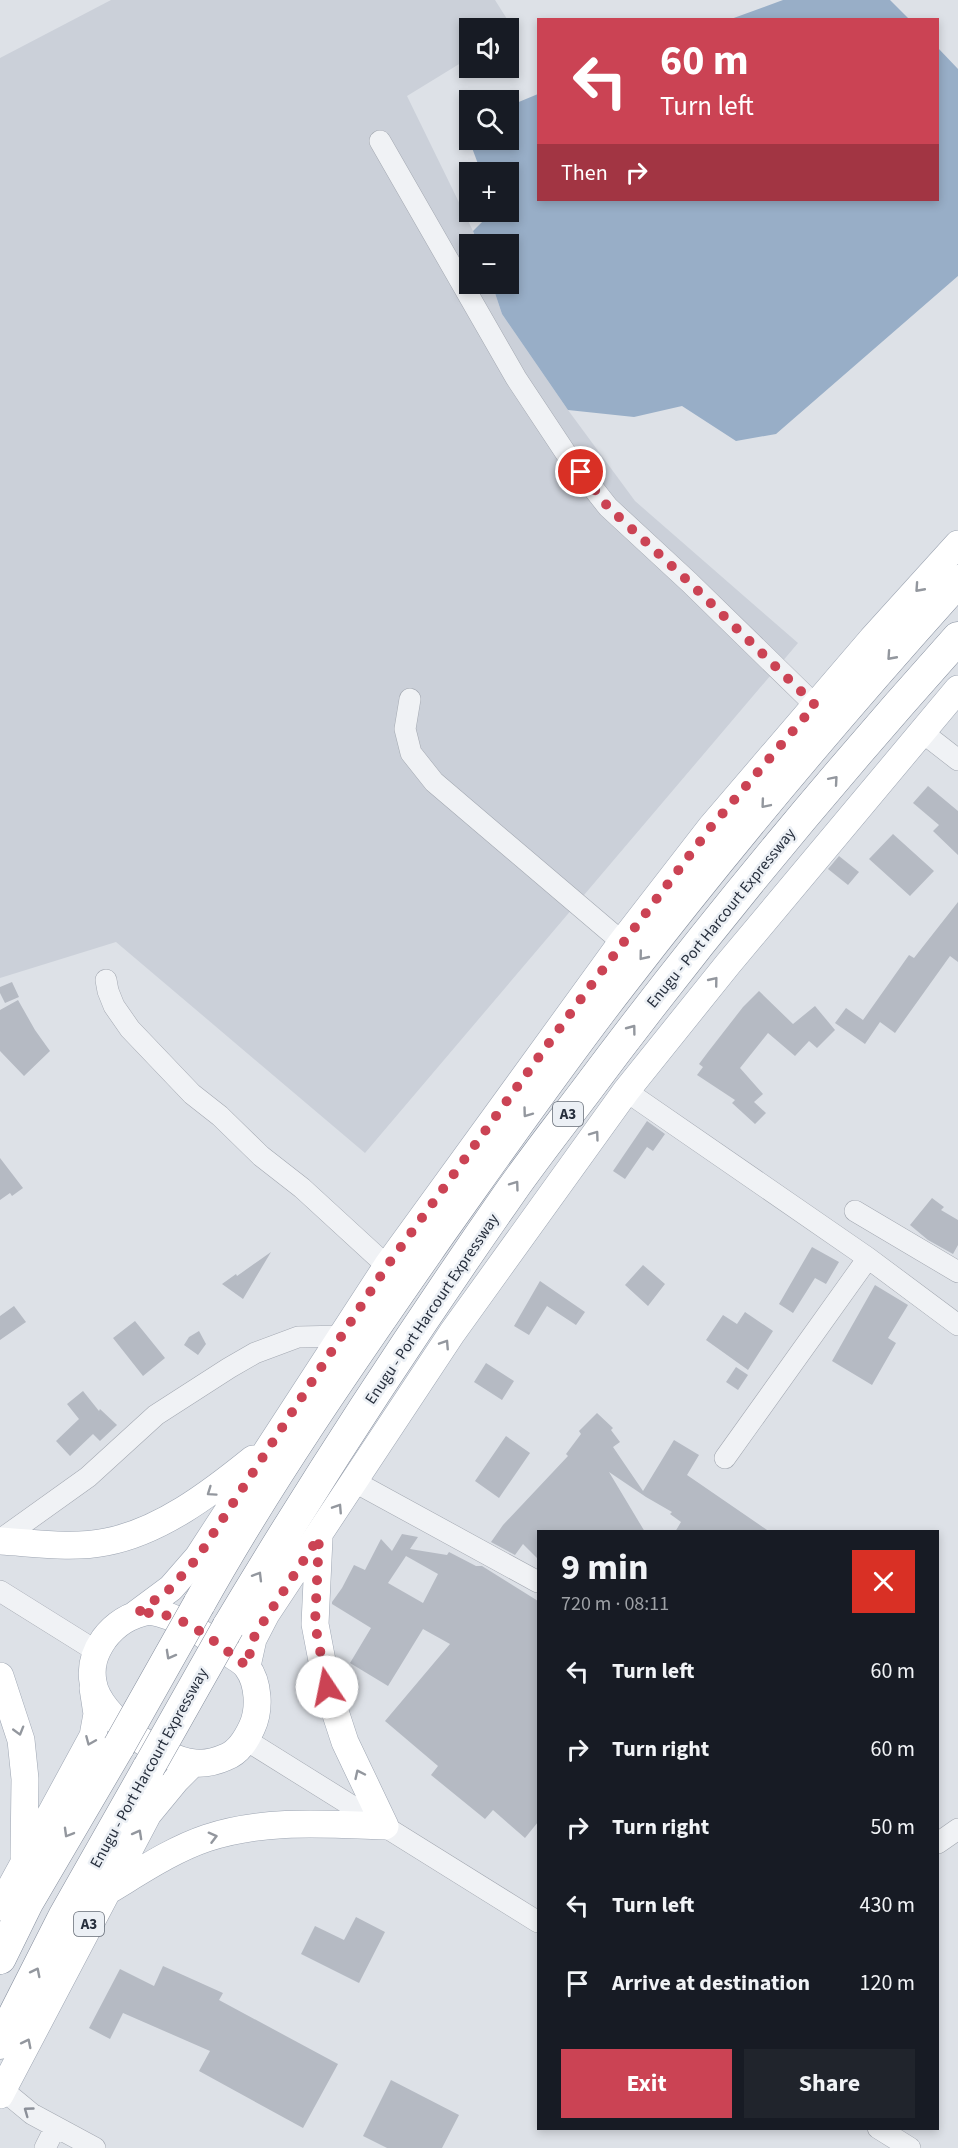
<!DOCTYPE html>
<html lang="en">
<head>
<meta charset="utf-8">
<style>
	body { margin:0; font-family:"Source Sans 3",sans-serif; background:#20242c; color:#f1f3f6; height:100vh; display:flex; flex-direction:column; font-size:22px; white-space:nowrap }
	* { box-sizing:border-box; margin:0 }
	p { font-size:20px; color:#9ea1a6 }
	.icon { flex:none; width:33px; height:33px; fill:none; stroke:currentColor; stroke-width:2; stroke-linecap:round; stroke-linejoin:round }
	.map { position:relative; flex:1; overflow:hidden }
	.drawer { position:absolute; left:537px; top:1530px; width:402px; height:600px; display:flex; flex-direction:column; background:#171b24; border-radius:0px; box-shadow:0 3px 9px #0003 }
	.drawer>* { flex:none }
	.hud { position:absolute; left:537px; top:18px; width:402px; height:183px; border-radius:0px; box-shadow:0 3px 9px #0003; background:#cb4354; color:#fff; overflow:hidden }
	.tools { position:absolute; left:459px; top:18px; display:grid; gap:12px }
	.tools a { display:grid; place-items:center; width:60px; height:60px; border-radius:0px; background:#171b24; box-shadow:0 3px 9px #0003; font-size:30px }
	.pin { position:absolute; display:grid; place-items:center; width:51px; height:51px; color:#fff; margin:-26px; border:3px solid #fff; border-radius:50%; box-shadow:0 2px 6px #0007 }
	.me { position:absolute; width:66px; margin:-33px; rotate:349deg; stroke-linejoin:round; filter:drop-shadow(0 0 4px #0008) }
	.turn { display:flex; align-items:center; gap:21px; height:126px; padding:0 24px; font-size:27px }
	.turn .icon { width:78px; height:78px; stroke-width:2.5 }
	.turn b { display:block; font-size:42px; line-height:51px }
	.then { display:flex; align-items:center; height:57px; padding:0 24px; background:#0003; gap:12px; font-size:22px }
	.round { display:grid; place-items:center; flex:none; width:63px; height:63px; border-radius:0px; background:#20242c }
	.headline { display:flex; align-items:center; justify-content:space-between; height:102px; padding:0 24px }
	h1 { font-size:36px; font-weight:700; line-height:45px }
	.cta { display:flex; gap:12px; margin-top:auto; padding:12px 24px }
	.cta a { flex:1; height:69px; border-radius:0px; background:#cb4354; color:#fff; font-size:24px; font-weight:700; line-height:69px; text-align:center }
	.cta a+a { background:#20242c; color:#f1f3f6 }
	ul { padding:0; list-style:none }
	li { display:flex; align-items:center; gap:18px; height:78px; padding:0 24px }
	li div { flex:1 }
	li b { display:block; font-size:22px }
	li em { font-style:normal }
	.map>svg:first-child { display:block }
	.built { fill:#cbd0d9 }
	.water { fill:#98aec7 }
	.building { fill:#b5bac3; fill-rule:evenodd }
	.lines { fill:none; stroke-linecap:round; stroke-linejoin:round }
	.minor-casing { stroke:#a3a8b1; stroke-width:22 }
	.major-casing { stroke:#9da5b2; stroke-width:28 }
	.highway-casing { stroke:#858e9d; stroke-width:33 }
	.minor { stroke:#f0f2f5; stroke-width:21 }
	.major { stroke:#fff; stroke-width:27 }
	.highway { stroke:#fff; stroke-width:32 }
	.highway-bridge-casing { stroke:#858e9d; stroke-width:33; stroke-linecap:butt }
	.highway-bridge { stroke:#fff; stroke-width:32 }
	.oneway { stroke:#93979e }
	.oneway2 { stroke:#8c9099 }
	.route { stroke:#cb4354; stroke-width:10; stroke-dasharray:0 18 }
	.labels { text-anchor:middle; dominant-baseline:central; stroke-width:5; stroke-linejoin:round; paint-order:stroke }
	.shield { fill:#ecf0f5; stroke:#626974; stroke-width:1.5 }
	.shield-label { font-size:15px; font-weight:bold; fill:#272f3d }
	.street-label { font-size:16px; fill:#272f3d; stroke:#ecf0f5 }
</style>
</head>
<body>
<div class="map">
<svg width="958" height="2148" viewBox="0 0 958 2148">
	<rect width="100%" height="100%" fill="#dde1e7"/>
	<path class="built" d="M 111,0 L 495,0 L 514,30 L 509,34 L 508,28 L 470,28 L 469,58 L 407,96 L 473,231 L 478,244 L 470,244 L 470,284 L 492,284 L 502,314 L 568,410 L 635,501 L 798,643 L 365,1153 L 116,942 L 0,978 L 0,58 Z"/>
	<path class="water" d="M 783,0 L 890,0 L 909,19 L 731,19 Z
		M 938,48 L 958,69 L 958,276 L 776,434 L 736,441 L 682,406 L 634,417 L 568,410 L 502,314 L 492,284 L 508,284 L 508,244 L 478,244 L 473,231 L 487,217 L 487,212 L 508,212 L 508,172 L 481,172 L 468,137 L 469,135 L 470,140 L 508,140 L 509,106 L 538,94 L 538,200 L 938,200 Z"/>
	<path class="building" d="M 928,786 L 958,811 L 958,855 L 933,831 L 939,825 L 913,803 Z
		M 893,834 L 934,871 L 910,896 L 869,859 Z
		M 839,856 L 859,872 L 848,885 L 828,869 Z
		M 958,902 L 958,962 L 950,956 L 895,1033 L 880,1022 L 865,1044 L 835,1023 L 846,1008 L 863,1020 L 909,955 L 914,958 Z
		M 12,982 L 19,997 L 5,1003 L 0,993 L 0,987 Z
		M 759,991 L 793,1024 L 815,1006 L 835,1030 L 817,1048 L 809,1041 L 795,1056 L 768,1033 L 740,1068 L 763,1094 L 754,1102 L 766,1113 L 755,1124 L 732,1103 L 735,1100 L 697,1075 L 703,1067 L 699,1064 L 708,1052 L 743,1007 Z
		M 18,1000 L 35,1030 L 50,1051 L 24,1076 L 0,1051 L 0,1010 Z
		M 647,1121 L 665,1134 L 653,1151 L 647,1147 L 625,1179 L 613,1171 Z
		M 0,1158 L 23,1188 L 12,1196 L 10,1193 L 0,1200 Z
		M 932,1198 L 944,1207 L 941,1210 L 958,1220 L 958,1245 L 953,1254 L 928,1240 L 910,1225 Z
		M 812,1247 L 839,1262 L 826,1284 L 815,1278 L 793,1313 L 779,1304 Z
		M 271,1252 L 243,1299 L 222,1284 L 236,1274 L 237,1276 Z
		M 643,1265 L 665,1284 L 648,1306 L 625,1285 Z
		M 540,1281 L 585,1312 L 576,1325 L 547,1306 L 529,1335 L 514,1326 Z
		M 875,1285 L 908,1305 L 888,1338 L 896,1343 L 872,1385 L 832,1361 Z
		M 14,1306 L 26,1322 L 0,1340 L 0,1316 Z
		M 745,1312 L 773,1331 L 748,1370 L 706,1340 L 723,1315 L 737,1324 Z
		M 135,1321 L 165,1358 L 143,1376 L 113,1338 Z
		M 199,1331 L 206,1344 L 198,1355 L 184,1345 L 189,1337 Z
		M 486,1363 L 514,1381 L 502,1400 L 474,1382 Z
		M 736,1367 L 748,1375 L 738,1390 L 726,1382 Z
		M 83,1391 L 99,1411 L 100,1409 L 117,1425 L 100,1441 L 93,1434 L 70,1456 L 56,1441 L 79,1419 L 67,1404 Z
		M 597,1413 L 613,1428 L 611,1430 L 620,1442 L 613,1447 L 643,1491 L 674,1440 L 699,1455 L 687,1475 L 770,1532 L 675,1532 L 681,1522 L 670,1514 L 672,1512 L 646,1497 L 609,1472 L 645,1532 L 538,1532 L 538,1559 L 523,1544 L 515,1555 L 491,1542 L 503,1525 L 568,1456 L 566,1454 L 581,1434 L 579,1431 Z
		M 506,1436 L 530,1453 L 499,1498 L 475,1481 Z
		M 402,1534 L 418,1537 L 410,1549 L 447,1555 L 449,1552 L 476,1566 L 482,1566 L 538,1601 L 538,1822 L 525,1838 L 493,1810 L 485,1819 L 431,1775 L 438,1766 L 385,1721 L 450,1644 L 423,1629 L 388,1686 L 350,1663 L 371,1628 L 332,1604 L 332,1602 L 342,1588 L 354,1565 L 365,1570 L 381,1539 L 392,1551 ZM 406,1556 L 438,1574 L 423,1603 L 388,1583 Z
		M 356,1917 L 385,1932 L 359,1983 L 301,1954 L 315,1926 L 344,1940 Z
		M 163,1966 L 223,1993 L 219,2000 L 338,2064 L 303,2128 L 199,2071 L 210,2051 L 123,2013 L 110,2039 L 89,2028 L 120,1969 L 154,1986 Z
		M 391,2080 L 459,2115 L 442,2148 L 387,2148 L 363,2136 Z"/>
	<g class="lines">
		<g class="minor-casing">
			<path id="minor" d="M 380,141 L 516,378 L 567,455 L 608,507 L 689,582 L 815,705
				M 410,699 L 405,729 L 411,753 L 434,782 L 622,942
				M 922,732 L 958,760
				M 106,980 L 108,991 L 114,1006 L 130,1029 L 192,1094 L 220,1116 L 261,1156 L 302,1188 L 387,1266
				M 626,1091 L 868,1258 L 958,1325
				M 855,1211 L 958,1272
				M 725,1458 L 868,1258
				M 355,1482 L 538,1582
				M 0,1540 L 88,1477 L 156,1415 L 229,1368 L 255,1353 L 298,1337 L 344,1336
				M 0,1591 L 96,1651
				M 246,1740 L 538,1922
				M 938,1843 L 958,1829
				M 3,2090 L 32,2114 L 95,2148
				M 878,2128 L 910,2148
				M 45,2148 L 55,2128"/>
		</g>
		<g class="major-casing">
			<path id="major" d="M 0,1541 C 34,1543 72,1549 106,1542 C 160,1532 211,1493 253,1459
				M 149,1611 C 180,1616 205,1635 229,1653 C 234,1657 243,1661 247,1667 C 259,1683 260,1710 252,1727 C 246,1740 239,1752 226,1757 C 215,1762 207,1764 195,1763 C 161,1760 98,1717 93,1682 C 90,1665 95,1652 104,1639 C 116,1623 130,1615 149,1611 Z
				M 136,1614 L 171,1588 L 198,1557 L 387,1266 L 622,942 L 711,827 L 872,639 L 958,544
				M 247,1666 L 253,1639 L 266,1614 L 452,1333 L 626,1091 L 728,964 L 958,689
				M 0,1676 L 21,1740 L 25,1779 L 24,1857
				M 106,1892 C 138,1873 171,1850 207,1838 C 264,1819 326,1824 385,1826 L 345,1742 L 327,1687 L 315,1624 L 319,1538
				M 0,1907 L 93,1736 L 97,1714 L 93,1688
				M 0,2095 L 148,1814 L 176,1780 L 193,1763"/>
		</g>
		<g class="highway-casing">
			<path id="highway" d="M 199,1604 C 271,1475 356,1354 440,1233 C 499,1150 558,1065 621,984 C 728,845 841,711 958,581
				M 228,1627 C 317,1478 412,1333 511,1191 C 535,1157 560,1125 585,1092 C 702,935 827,784 958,638
				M 0,1958 L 27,1903 L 119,1746
				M 0,2043 L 64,1917 L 149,1767"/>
		</g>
		<use href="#minor" class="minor"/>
		<use href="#major" class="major"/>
		<use href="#highway" class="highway"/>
		<g class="highway-bridge-casing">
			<path id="highway-bridge" d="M 119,1746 L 199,1604
				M 149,1767 L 228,1627"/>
		</g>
		<use href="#highway-bridge" class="highway-bridge"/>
	</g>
	<defs><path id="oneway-chevron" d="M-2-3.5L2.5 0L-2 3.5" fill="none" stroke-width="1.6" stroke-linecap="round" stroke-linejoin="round" transform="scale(1.5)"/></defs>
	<g class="oneway">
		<use href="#oneway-chevron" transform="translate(919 588) rotate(132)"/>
		<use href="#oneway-chevron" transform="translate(891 656) rotate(132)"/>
		<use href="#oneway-chevron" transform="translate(834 780) rotate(-49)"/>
		<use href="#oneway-chevron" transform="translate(765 804) rotate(130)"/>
		<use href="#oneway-chevron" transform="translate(643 956) rotate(129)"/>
		<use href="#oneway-chevron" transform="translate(714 981) rotate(-51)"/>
		<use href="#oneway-chevron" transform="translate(632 1029) rotate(-53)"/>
		<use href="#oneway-chevron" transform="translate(527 1113) rotate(126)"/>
		<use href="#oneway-chevron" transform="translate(595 1135) rotate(-54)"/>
		<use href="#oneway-chevron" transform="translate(515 1185) rotate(-54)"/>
		<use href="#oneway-chevron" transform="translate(445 1344) rotate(-57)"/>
		<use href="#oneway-chevron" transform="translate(211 1492) rotate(145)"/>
		<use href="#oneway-chevron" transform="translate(338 1508) rotate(-57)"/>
		<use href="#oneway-chevron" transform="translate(258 1576) rotate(-59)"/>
		<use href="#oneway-chevron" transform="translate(170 1655) rotate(119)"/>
		<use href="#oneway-chevron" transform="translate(19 1731) rotate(74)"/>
		<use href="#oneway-chevron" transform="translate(90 1741) rotate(113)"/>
		<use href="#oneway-chevron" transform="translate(359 1774) rotate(-115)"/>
		<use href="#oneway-chevron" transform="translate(68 1833) rotate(120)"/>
		<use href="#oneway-chevron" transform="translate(138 1834) rotate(-61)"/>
		<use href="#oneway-chevron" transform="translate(213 1837) rotate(-15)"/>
		<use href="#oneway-chevron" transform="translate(36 1972) rotate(-63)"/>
		<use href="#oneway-chevron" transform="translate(27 2043) rotate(-63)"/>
	</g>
	<use class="oneway2" href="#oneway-chevron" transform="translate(28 2111) rotate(-144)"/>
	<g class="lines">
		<path class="route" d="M 327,1687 L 315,1624 L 319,1537 L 260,1627 L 253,1639 L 247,1666 C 215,1643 178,1606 136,1614 L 171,1588 L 198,1557 L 387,1266 L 586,992 L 711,827 L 815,705 L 689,582 L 608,507 L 581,472"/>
	</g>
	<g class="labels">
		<g class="shield">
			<rect x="553" y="1102" width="30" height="24" rx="4.5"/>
			<rect x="74" y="1912" width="30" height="24" rx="4.5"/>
		</g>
		<g class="shield-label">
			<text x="568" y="1114">A3</text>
			<text x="89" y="1924">A3</text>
		</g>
		<g class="street-label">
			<text transform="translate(721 918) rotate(-51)">Enugu - Port Harcourt Expressway</text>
			<text transform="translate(432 1309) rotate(-56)">Enugu - Port Harcourt Expressway</text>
			<text transform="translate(149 1768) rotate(-61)">Enugu - Port Harcourt Expressway</text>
		</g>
	</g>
</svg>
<div class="tools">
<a><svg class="icon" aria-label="sound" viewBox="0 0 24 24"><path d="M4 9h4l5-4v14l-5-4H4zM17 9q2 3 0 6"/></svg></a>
<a><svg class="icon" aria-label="search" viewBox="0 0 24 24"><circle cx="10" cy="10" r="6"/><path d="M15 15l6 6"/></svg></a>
<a>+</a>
<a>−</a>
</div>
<div class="pin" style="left:581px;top:472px;background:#d93025"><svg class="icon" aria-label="arrive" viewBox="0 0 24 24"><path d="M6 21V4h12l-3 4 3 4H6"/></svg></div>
<svg class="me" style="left:327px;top:1687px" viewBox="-20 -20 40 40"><circle r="19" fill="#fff"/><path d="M0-13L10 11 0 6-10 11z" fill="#cb4354"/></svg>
<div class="hud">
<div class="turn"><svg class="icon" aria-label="left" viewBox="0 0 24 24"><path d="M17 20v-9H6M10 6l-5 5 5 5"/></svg><div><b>60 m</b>Turn left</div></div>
<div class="then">Then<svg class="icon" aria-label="right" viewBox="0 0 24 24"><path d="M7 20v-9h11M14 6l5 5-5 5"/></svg></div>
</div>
<section class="drawer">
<div class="headline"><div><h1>9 min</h1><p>720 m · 08:11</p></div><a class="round" style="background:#d93025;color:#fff"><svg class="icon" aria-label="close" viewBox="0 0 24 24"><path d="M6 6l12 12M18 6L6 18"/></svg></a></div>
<ul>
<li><svg class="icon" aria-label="left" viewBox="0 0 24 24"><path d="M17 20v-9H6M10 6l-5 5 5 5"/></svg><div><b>Turn left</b></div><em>60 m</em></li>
<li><svg class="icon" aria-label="right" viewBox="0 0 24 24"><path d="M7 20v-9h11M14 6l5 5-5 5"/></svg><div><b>Turn right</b></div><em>60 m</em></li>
<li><svg class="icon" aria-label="right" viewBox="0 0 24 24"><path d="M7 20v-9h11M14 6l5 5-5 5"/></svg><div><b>Turn right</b></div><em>50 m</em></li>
<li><svg class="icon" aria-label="left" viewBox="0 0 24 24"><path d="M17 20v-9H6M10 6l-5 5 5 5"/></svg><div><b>Turn left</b></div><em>430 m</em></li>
<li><svg class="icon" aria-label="arrive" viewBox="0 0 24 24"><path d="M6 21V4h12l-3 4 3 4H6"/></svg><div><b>Arrive at destination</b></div><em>120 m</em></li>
</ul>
<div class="cta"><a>Exit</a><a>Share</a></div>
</section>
</div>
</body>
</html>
